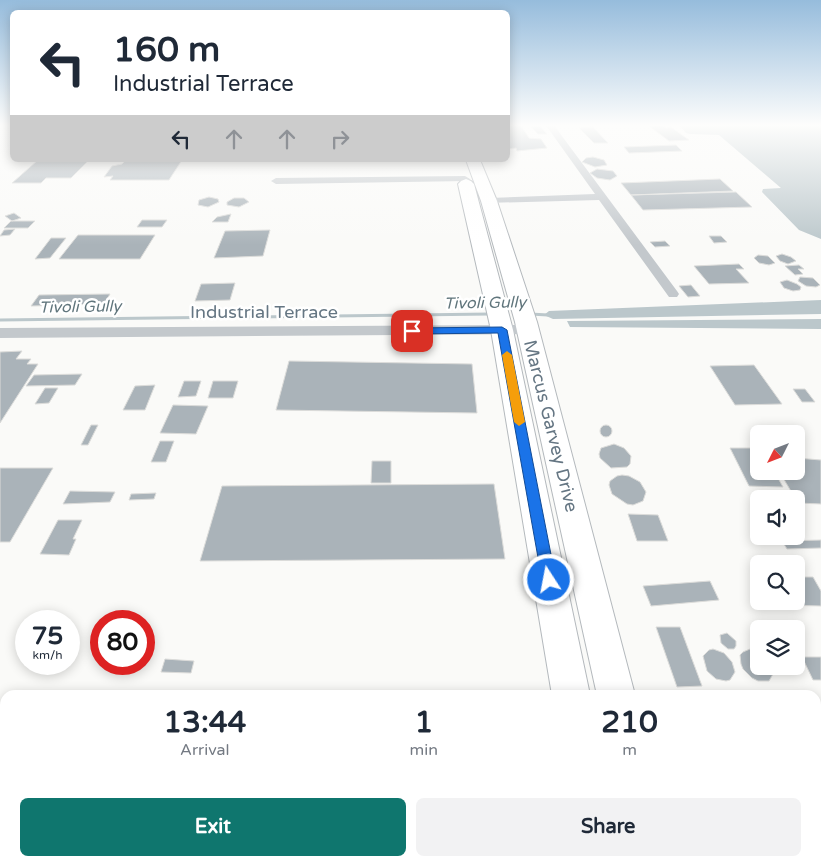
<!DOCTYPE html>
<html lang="en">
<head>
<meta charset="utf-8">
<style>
	body { margin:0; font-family:"Varela Round",sans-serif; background:#f2f2f3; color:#1f2937; height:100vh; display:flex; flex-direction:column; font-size:19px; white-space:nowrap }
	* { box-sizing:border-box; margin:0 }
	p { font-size:16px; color:#747a83 }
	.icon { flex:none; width:28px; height:28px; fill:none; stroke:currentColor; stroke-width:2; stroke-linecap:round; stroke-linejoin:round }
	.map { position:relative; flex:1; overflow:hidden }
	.side { position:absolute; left:0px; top:690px; width:821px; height:176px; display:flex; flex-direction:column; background:#fff; border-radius:15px 15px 0 0; box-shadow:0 2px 12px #0003 }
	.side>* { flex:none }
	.top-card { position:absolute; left:10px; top:10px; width:500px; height:152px; border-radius:8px; box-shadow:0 2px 12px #0003; background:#fff; color:#1f2937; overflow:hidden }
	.needle { width:32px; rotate:228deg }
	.buttons { position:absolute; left:750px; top:425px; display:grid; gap:10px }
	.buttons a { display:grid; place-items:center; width:55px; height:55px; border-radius:8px; background:#fff; box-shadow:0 2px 12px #0003; font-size:25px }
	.speed { position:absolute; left:15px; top:610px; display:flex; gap:10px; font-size:25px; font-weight:700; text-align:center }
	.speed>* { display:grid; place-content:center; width:65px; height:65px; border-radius:50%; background:#fff; box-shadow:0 2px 12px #0003; line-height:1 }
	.speed small { font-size:12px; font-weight:400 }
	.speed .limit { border:8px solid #d22; background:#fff; color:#111 }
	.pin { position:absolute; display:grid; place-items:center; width:42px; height:42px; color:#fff; margin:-21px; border-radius:10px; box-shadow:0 2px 8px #0006 }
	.me { position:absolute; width:55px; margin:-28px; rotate:349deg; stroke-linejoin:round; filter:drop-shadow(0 0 4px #0008) }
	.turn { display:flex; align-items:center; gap:18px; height:105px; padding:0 20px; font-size:22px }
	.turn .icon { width:65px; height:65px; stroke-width:2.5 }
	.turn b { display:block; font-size:35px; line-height:42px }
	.lanes { display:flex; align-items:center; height:48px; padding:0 20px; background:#0003; justify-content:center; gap:25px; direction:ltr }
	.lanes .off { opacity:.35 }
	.eta { display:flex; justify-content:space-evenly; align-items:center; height:85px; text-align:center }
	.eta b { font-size:30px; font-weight:700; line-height:35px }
	.primary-button { display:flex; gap:10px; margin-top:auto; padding:10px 20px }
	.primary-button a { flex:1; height:58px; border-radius:8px; background:#0f766e; color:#fff; font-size:20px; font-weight:700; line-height:58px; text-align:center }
	.primary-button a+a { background:#f2f2f3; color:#1f2937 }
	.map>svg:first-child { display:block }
	.water { fill:#bbc7cb }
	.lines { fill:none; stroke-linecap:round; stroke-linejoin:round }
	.stream { stroke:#bbc7cb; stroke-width:3 }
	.building { fill:#aab3b9; stroke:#dcdcda }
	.trunk-casing { stroke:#b4b9bd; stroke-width:2 }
	.minor { fill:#c3c8cc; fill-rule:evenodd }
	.tertiary { fill:#c3c8cc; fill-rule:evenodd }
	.trunk { fill:#fff; fill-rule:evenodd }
	.route { fill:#1a73e8; stroke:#114b97 }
	.slow { fill:#f59e0b }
	.labels { text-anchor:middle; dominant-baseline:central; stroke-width:5; stroke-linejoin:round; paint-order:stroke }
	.far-water-label { font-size:16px; font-style:italic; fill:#60757c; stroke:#fff }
	.street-label { font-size:18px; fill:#657683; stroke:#fff }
</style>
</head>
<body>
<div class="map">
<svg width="821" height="866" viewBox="0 0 821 866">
	<rect width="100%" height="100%" fill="#fafaf8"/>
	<path class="water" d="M 678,124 L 821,124 L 821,239 L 799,230 L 762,192 L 763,189 L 781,188 L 719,135 L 690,134 L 686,133 Z
		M 821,300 L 821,314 L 553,319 L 544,315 L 549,311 Z
		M 821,319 L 821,329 L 570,327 L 567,321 Z"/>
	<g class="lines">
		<path class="stream" d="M 530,314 L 548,315
			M 0,320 L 490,314"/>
	</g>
	<path class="building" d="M 508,124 L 520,124 L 529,138 L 541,139 L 547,148 L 517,151 L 516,148 L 508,149 Z
		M 662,125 L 666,128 L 671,127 L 689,140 L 669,141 L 649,126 Z
		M 540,126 L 547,134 L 538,134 L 531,127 Z
		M 593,127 L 608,143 L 594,143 L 579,128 Z
		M 676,145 L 682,151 L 629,153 L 624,147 Z
		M 593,157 L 604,160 L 607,165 L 595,167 L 582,162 L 586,158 Z
		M 38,160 L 89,160 L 71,178 L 46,178 L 41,183 L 12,183 Z
		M 126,160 L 182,160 L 169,180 L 110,180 L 113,176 L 104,177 L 112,166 L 122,164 Z
		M 597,169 L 613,171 L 617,176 L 610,180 L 597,178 L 590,173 Z
		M 720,179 L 733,191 L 631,195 L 621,183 Z
		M 736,192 L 752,207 L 643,210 L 631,195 Z
		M 209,197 L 218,199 L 219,202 L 208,207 L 198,205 L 199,200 Z
		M 234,198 L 244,198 L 249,202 L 239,207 L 227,205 L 227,202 Z
		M 14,213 L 21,218 L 12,221 L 5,216 Z
		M 231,214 L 228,222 L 212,222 L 217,217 Z
		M 142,220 L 167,220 L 162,227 L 137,227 Z
		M 11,221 L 35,221 L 28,228 L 4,228 Z
		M 15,229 L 10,235 L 0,236 L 4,230 Z
		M 270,230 L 263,256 L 214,258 L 225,231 Z
		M 78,235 L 155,235 L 140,259 L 59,259 Z
		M 709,236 L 721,236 L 727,242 L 714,243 Z
		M 51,238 L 66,238 L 50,258 L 35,259 Z
		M 665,241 L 670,246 L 655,247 L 650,242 Z
		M 782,254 L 791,257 L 796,261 L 788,264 L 780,261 L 776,256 Z
		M 758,255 L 768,256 L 775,263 L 769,265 L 759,263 L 754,258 Z
		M 739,264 L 744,269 L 736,269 L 749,283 L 709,284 L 694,266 Z
		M 799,265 L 804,269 L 798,269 L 803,274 L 795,275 L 785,266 Z
		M 800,277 L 813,278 L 820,285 L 816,287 L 806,286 L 798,281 Z
		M 787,280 L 797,284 L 801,287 L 800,290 L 793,291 L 784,288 L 780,282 Z
		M 235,283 L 230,300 L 195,301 L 201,284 Z
		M 691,285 L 700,296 L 688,297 L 679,286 Z
		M 110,294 L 104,304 L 31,306 L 39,295 Z
		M 22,351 L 16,359 L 31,359 L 27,364 L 38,364 L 0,423 L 0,352 Z
		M 289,361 L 472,364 L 477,413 L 276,410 Z
		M 754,365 L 782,404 L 735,405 L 710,366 Z
		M 82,374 L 75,385 L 26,386 L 34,375 Z
		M 184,381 L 201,381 L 196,396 L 178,397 Z
		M 213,381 L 238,381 L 233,398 L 208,398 Z
		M 155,385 L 145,410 L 123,410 L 135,386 Z
		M 45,388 L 58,388 L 49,403 L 35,404 Z
		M 793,389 L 805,389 L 815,402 L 802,402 Z
		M 173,405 L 208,406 L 196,434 L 160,433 Z
		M600 431a6 6 0 1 1 12 0a6 6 0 1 1-12 0Z
		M 91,425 L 98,425 L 88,445 L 81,445 Z
		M 160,441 L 174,441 L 166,462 L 151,462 Z
		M 614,444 L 624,448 L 631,456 L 630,464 L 627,467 L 611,468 L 600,458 L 599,454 L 601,448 Z
		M 730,448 L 759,448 L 759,471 L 774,471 L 783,487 L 749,486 Z
		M 796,458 L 821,460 L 821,504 L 798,503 L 779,471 L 796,471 Z
		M 372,461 L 391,461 L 391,483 L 371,483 Z
		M 0,468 L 53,468 L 10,542 L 0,542 Z
		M 622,475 L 629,476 L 640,482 L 646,492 L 643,501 L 633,505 L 627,504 L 612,494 L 609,485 L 610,481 L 617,476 Z
		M 494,484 L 505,559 L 200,561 L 222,486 Z
		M 70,491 L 115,492 L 110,502 L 63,504 Z
		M 156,493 L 154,499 L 129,500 L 131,494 Z
		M 628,514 L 658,515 L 668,541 L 637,541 Z
		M 58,520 L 82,520 L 73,539 L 76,539 L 69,555 L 40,554 Z
		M 821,540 L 821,548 L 787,549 L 782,541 Z
		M 796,577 L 813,577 L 821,591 L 821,606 L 783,605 L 781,601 L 796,601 Z
		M 710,581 L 719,600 L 651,606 L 643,586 Z
		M 656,627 L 680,627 L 702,686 L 677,687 Z
		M 727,633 L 736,641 L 736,646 L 734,649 L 728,649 L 721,643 L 720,635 Z
		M 713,649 L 724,653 L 732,662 L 735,672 L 730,680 L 726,681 L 716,679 L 707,671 L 703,656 L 709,650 Z
		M 750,649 L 759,652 L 759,666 L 772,666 L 773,674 L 769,681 L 758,681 L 752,678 L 743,669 L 741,664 L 740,655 L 743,652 Z
		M 802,657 L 821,657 L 821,680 L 813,680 Z
		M 165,659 L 194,661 L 191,673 L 161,672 Z
		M 816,752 L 821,762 L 821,774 L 816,774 Z
		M 506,861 L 537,861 L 538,866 L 507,866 Z
		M 715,861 L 770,861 L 780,863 L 780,866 L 716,866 Z"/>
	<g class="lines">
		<g class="trunk-casing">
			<path id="trunk" d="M 466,160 L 480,160 L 497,201 L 537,322 L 635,695 L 597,695 L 515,322 L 481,201 Z
				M 466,179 L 471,181 L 474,184 L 513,330 L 590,695 L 552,695 L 491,330 L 458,184 L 461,181 Z
				M 580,861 L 626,861 L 626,866 L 580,866 Z
				M 634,861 L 680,861 L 681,866 L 635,866 Z"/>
		</g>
		<path class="minor" d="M 545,124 L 553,124 L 677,291 L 679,294 L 677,297 L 669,297 L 599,200 L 486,203 L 484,201 L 489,198 L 595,194 Z
			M 465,176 L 470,179 L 468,181 L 276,184 L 271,181 L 276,178 Z"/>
		<path class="tertiary" d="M 528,325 L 534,326 L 536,330 L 534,334 L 0,338 L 0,328 Z"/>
		<use href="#trunk" class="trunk"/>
	</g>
	<linearGradient id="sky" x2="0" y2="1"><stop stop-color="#96bcdc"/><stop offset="0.51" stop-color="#fdfdfc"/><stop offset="1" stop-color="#fdfdfc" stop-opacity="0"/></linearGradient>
	<rect width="821" height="245" fill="url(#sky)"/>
	<path class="route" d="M 502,327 L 507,330 L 556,580 L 554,585 L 549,587 L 544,585 L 542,580 L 498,333 L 412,334 L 408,331 L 412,328 Z"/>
	<path class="slow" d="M 507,351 L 512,355 L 525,422 L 519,426 L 514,422 L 502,355 Z"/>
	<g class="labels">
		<g class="far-water-label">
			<text transform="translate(485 303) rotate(-1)">Tivoli Gully</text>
			<text transform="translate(80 307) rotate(-1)">Tivoli Gully</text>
		</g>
		<g class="street-label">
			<text x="264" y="312">Industrial Terrace</text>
			<text transform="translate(551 426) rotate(76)">Marcus Garvey Drive</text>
		</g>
	</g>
</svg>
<div class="buttons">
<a><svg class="needle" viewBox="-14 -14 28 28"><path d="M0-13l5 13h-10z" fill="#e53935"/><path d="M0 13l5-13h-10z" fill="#747a83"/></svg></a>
<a><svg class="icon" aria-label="sound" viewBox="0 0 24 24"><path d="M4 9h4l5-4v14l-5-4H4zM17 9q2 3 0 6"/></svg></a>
<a><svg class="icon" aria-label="search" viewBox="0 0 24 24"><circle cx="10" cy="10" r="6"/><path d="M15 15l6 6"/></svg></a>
<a><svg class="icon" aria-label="layers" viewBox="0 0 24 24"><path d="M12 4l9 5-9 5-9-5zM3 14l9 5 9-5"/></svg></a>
</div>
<div class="speed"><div>75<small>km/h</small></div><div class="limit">80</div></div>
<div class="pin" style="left:412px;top:331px;background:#d93025"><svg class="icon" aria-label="arrive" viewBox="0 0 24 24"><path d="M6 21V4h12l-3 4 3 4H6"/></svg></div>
<svg class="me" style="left:549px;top:580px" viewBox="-20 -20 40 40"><circle r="17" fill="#1a73e8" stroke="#fff" stroke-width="3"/><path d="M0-11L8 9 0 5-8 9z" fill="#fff"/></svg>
<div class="top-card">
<div class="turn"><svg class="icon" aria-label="left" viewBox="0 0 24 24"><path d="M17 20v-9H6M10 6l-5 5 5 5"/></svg><div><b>160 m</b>Industrial Terrace</div></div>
<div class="lanes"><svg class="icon" aria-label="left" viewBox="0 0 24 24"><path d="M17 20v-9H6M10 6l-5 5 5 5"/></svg><svg class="icon off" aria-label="ahead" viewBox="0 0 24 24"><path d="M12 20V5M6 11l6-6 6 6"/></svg><svg class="icon off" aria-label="ahead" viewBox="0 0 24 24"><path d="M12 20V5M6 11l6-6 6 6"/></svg><svg class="icon off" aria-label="right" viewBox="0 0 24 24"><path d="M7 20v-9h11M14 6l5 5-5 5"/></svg></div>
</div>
<section class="side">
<div class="eta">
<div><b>13:44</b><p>Arrival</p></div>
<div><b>1</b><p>min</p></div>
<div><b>210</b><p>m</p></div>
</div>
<div class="primary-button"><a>Exit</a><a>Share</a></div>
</section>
</div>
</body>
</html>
